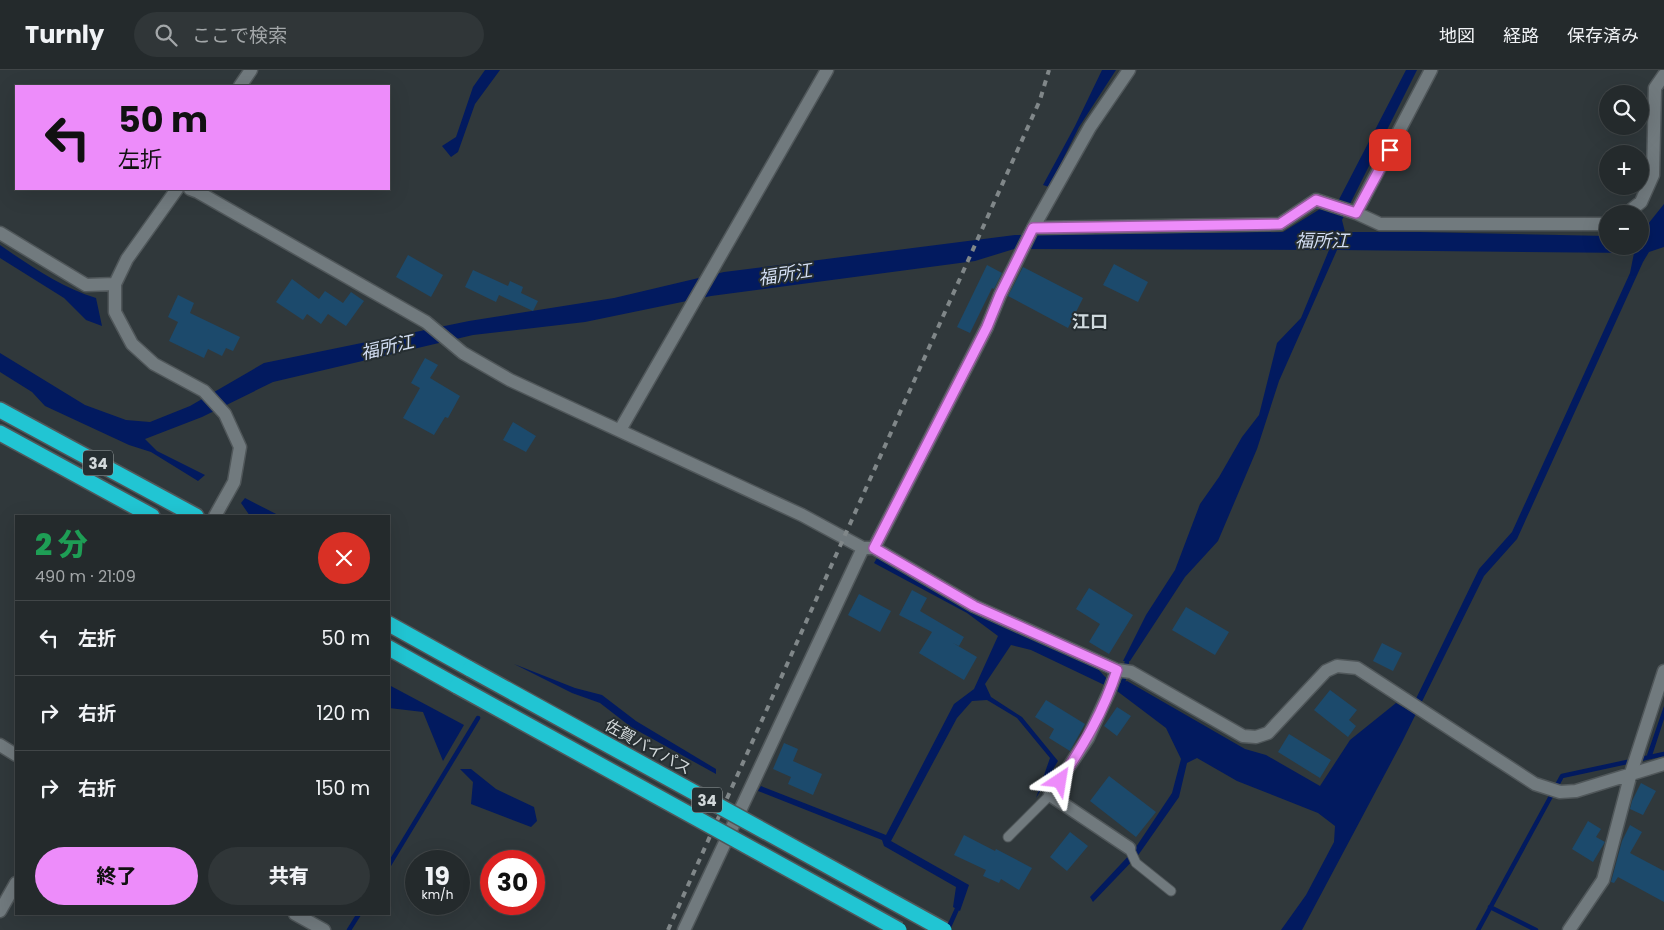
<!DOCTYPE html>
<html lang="ja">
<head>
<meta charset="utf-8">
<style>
	body { margin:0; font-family:Poppins,"Noto Sans JP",sans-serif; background:#303638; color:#f1f3f6; height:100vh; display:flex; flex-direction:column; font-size:19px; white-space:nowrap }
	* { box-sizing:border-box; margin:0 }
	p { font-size:16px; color:#a3a7a9 }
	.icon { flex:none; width:28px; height:28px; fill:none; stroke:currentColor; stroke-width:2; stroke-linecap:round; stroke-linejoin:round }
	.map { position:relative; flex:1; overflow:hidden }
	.details { position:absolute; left:15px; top:445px; width:375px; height:400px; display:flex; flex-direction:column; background:#242a2c; border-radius:0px; box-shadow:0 5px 20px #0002,0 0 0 1px #414648 }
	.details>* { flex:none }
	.guide { position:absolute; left:15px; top:15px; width:375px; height:105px; border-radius:0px; box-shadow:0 5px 20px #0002,0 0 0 1px #414648; background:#ed8cfa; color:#111; overflow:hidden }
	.buttons { position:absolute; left:1599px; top:15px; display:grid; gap:10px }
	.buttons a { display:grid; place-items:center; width:50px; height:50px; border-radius:50%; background:#242a2c; box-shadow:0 5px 20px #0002,0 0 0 1px #414648; font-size:25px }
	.speed { position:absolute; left:405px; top:780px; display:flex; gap:10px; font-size:25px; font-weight:700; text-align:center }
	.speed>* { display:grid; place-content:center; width:65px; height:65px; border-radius:50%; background:#242a2c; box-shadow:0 5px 20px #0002,0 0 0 1px #414648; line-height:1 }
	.speed small { font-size:12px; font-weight:400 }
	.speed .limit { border:8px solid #d22; background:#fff; color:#111 }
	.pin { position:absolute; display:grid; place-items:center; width:42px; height:42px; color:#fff; margin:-21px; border-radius:10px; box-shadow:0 2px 8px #0006 }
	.me { position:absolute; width:55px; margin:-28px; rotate:33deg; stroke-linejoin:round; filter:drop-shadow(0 0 4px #0008) }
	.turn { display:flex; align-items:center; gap:18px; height:105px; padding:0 20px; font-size:22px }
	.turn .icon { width:65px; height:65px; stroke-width:2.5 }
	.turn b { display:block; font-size:35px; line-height:42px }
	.round { display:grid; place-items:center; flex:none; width:52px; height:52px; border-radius:26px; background:#303638 }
	.summary { display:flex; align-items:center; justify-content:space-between; height:85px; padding:0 20px }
	h1 { font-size:30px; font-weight:800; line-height:38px; color:#1e9e55 }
	.action { display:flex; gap:10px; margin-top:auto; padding:10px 20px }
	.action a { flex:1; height:58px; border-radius:30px; background:#ed8cfa; color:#111; font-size:20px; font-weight:800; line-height:58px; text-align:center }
	.action a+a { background:#303638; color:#f1f3f6 }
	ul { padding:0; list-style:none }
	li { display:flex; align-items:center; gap:15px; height:75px; padding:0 20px; border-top:1px solid #414648 }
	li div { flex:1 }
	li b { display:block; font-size:19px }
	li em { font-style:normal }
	header { display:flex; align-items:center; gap:30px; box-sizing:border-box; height:70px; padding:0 25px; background:#242a2c; border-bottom:1px solid #414648 }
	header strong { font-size:24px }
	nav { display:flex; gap:28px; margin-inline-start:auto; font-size:18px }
	.search { width:350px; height:45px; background:#303638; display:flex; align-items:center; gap:12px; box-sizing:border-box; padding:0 18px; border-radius:28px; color:#a3a7a9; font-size:19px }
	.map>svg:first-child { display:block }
	.water { fill:#021a5f }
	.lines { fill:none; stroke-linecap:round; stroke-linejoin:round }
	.stream { stroke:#021a5f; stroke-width:4.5 }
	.building { fill:#1c4a6c }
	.lane-casing { stroke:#50575a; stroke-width:11 }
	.street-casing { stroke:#50575a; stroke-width:15 }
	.highway-casing { stroke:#50575a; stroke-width:18 }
	.lane { stroke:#717a7e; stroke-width:9 }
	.street { stroke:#717a7e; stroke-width:12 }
	.highway { stroke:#21c5d3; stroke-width:15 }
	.rail { stroke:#808789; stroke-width:4; stroke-dasharray:6 6; stroke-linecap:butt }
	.highway-bridge-casing { stroke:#50575a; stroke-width:18; stroke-linecap:butt }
	.highway-bridge { stroke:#21c5d3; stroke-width:15 }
	.route-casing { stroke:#9a5ba2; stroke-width:12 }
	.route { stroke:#ed8cfa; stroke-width:9 }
	.labels { text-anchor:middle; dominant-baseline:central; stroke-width:4; stroke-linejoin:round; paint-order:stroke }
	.shield { fill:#262e31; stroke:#9fa6a8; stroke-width:1 }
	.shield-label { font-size:15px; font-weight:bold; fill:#d3d9db }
	.street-label { font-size:16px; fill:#d3d9db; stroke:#262e31 }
	.water-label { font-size:18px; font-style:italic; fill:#d2ddf2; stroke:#262e31 }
	.neighbourhood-label { font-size:18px; font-weight:bold; fill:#d0dade; stroke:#262e31 }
</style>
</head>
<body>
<header>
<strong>Turnly</strong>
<div class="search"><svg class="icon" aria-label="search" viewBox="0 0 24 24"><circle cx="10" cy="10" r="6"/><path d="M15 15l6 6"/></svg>ここで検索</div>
<nav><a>地図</a><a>経路</a><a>保存済み</a></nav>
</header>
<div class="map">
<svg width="1664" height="860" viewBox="0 0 1664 860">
	<rect width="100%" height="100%" fill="#30383b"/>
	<path class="water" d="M 485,0 L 500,0 L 475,34 L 458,82 L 451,87 L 442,76 L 456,67 L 473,17 Z
		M 1102,0 L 1116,0 L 1079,57 L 1049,117 L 1043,115 L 1075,56 Z
		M 1406,0 L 1417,0 L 1342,150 L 1345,162 L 1418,162 L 1607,166 L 1608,176 L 1640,176 L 1640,157 L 1648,154 L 1664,134 L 1664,177 L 1649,182 L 1643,192 L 1517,469 L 1484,506 L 1402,672 L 1302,860 L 1281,860 L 1306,825 L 1334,772 L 1335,756 L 1318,743 L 1237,711 L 1197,688 L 1187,693 L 1179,727 L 1139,784 L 1093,832 L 1090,827 L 1134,780 L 1172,723 L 1181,689 L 1166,658 L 1117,621 L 1031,580 L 1011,575 L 985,614 L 991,627 L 1022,647 L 1058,691 L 1036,728 L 1050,688 L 1017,648 L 987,630 L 972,631 L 957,648 L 891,771 L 969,815 L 960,841 L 953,837 L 956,817 L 884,776 L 882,770 L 758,721 L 761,716 L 886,765 L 954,634 L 974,619 L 998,566 L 967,543 L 874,493 L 877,488 L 974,542 L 1095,596 L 1109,611 L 1118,614 L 1127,611 L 1245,679 L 1266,685 L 1320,716 L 1350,670 L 1396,633 L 1410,641 L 1479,499 L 1512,462 L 1630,203 L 1634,183 L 1337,180 L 1279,311 L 1257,379 L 1218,471 L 1185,507 L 1130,591 L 1123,591 L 1146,545 L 1175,500 L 1200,434 L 1219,407 L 1242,367 L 1259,345 L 1277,273 L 1301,248 L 1329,180 L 1014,179 L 975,191 L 711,226 L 585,252 L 473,265 L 273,312 L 202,347 L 145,369 L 157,381 L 205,405 L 198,411 L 151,382 L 129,375 L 45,336 L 32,322 L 0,302 L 0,283 L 85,335 L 126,350 L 150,352 L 190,336 L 264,293 L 469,251 L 614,228 L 724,202 L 1015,165 L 1283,162 L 1320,139 L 1332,143 Z
		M 0,175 C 30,196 61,217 96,228 L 102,256 L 86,250 L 64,228 L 0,188 Z
		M 245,428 L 280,446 L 250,446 L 241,433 Z
		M 514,594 L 575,618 L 602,625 L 636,651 L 716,699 L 716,704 L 631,657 L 600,633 L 572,623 Z
		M 389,615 L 464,655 L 443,691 L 423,642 L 389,638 Z
		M 1664,636 L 1664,649 L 1651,689 L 1647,685 Z
		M 460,699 L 471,699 L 496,719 L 534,737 L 537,751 L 531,757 L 471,734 L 473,712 Z"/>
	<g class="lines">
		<path class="stream" d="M 1123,613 L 1127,591
			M 389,795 L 478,648
			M 1490,837 L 1536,860
			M 948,859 L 957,839
			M 349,860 L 359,844
			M 1478,860 L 1562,706 L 1664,684"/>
	</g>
	<path class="building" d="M 408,185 L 443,205 L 431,227 L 396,207 Z
		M 1114,194 L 1148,212 L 1138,232 L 1103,215 Z
		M 987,195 L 1002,203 L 994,219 L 992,218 L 970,263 L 957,257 Z
		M 1023,197 L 1083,228 L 1068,258 L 1008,226 Z
		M 473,200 L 508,216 L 510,211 L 523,217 L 521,223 L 538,231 L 533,241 L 499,225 L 496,232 L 465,217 Z
		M 292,209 L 319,229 L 325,221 L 343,233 L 351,222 L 364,231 L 346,256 L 328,244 L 321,254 L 307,244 L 303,250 L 276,232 Z
		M 178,225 L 194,233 L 190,243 L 240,267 L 233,281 L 226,278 L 222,286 L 208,279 L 204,288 L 169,271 L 178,252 L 168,247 Z
		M 425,288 L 438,295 L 430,308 L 460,326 L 448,348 L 445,347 L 434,365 L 403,348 L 420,318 L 411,313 Z
		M 513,352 L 536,366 L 526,382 L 503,370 Z
		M 1089,518 L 1133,545 L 1109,584 L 1089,572 L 1100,554 L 1076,539 Z
		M 912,520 L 927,528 L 920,541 L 964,567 L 959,576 L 953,573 L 977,587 L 964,610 L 919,583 L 932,562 L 899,545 Z
		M 859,524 L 891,541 L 880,562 L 848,545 Z
		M 1186,537 L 1229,562 L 1215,585 L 1172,560 Z
		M 1382,573 L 1402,583 L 1393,601 L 1373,591 Z
		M 1330,620 L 1357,640 L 1349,650 L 1356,656 L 1348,667 L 1314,640 Z
		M 1046,630 L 1085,654 L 1070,681 L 1049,668 L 1054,659 L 1035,647 Z
		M 1117,637 L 1131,646 L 1117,666 L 1104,656 Z
		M 1289,664 L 1331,690 L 1320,708 L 1278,682 Z
		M 784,673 L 798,679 L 793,691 L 822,704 L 813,725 L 788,714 L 791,707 L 773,699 Z
		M 1109,706 L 1156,742 L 1136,767 L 1090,731 Z
		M 1641,713 L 1656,721 L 1643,745 L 1630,739 L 1632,731 Z
		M 1588,751 L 1601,759 L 1596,767 L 1605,772 L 1593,792 L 1572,779 Z
		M 1630,755 L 1642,762 L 1630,783 L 1664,801 L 1664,832 L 1618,807 L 1614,813 L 1611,812 L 1622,771 Z
		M 1070,762 L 1088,776 L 1067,801 L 1050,787 Z
		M 964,765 L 995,781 L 996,779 L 1032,798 L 1019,820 L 1001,809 L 999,813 L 983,806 L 986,800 L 954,785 Z"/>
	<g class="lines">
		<g class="lane-casing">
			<path id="lane" d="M 1008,767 L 1050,725
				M 1129,778 L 1136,793 L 1171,821"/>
		</g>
		<g class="street-casing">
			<path id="street" d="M 240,16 L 251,0
				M 177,119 L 127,189 L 115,214 L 115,242 L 132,274 L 154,294 L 204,321 L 225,344 L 240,377 L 234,412 L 215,446
				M 190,119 L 198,122 L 426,252 L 463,283 L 510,310 L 802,445 L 863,478 L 874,478 L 974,536 L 1117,600 L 1131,602 L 1243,666 L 1256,667 L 1268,663 L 1326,601 L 1337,596 L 1357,598 L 1535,714 L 1560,722 L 1576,721 L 1664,694
				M 1356,143 L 1431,0
				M 1626,144 L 1641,132 L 1653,105 L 1655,18 L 1664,5
				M 1033,158 L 1280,154 L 1316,130 L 1356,143 L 1380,154 L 1608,154
				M 0,163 L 86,215 L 115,214
				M 620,360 L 827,0
				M 874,478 L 987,257 L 1000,225 L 1033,158 L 1090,57 L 1129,0
				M 1117,600 L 1109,622 L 1088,668 L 1050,725 L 1129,778
				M 0,675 L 16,685
				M 0,841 L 16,813
				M 295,844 L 324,860
				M 684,860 L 863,478
				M 1569,860 L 1603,810 L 1631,703 L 1664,601"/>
		</g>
		<g class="highway-casing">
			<path id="highway" d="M 0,340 L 196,446
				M 0,363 L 152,446
				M 389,554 L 470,599
				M 389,578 L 457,616"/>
		</g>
		<use href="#lane" class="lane"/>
		<use href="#street" class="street"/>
		<use href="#highway" class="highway"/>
		<path class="rail" d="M 668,860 L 1040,30 L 1049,0"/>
		<g class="highway-bridge-casing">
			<path id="highway-bridge" d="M 470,599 L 944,860
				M 457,616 L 899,860"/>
		</g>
		<use href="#highway-bridge" class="highway-bridge"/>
	</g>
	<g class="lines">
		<g class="route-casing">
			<path id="route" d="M 1060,711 C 1084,674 1103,643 1117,600 L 974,536 L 874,478 L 987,257 L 1000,225 L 1033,158 L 1280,154 L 1316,130 L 1356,143 L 1390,80"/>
		</g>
		<use href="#route" class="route"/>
	</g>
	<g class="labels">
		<g class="shield">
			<rect x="83" y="380.5" width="30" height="25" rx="4"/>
			<rect x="692" y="717.5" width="30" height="25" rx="4"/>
		</g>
		<g class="shield-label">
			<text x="98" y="393">34</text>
			<text x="707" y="730">34</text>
		</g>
		<g class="street-label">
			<text transform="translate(648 677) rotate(29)">佐賀バイパス</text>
		</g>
		<g class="water-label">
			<text x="1322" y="170">福所江</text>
			<text transform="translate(785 204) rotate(-9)">福所江</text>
			<text transform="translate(387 277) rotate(-13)">福所江</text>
		</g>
		<g class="neighbourhood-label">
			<text x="1090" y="251">江口</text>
		</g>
	</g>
</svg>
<div class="buttons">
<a><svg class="icon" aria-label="search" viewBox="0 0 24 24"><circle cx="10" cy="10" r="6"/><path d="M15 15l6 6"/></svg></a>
<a>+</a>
<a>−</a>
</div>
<div class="speed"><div>19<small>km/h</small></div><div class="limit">30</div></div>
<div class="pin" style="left:1390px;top:80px;background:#d93025"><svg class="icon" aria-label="arrive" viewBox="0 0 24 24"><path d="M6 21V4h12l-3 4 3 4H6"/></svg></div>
<svg class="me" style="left:1060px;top:711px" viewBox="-20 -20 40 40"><path d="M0-17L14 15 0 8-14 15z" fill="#ed8cfa" stroke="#fff" stroke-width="4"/></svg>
<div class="guide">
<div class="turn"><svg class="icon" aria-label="left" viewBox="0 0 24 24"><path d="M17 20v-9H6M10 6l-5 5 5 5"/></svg><div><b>50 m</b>左折</div></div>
</div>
<section class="details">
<div class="summary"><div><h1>2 分</h1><p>490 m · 21:09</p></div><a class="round" style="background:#d93025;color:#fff"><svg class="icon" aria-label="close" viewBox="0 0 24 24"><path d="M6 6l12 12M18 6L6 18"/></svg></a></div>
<ul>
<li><svg class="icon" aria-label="left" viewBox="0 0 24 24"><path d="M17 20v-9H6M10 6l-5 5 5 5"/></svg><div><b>左折</b></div><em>50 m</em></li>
<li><svg class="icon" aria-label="right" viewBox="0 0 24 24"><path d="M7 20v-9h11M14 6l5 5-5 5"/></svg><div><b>右折</b></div><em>120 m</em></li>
<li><svg class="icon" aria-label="right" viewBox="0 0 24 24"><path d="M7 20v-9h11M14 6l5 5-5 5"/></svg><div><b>右折</b></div><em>150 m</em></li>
</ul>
<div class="action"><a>終了</a><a>共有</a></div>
</section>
</div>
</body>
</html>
